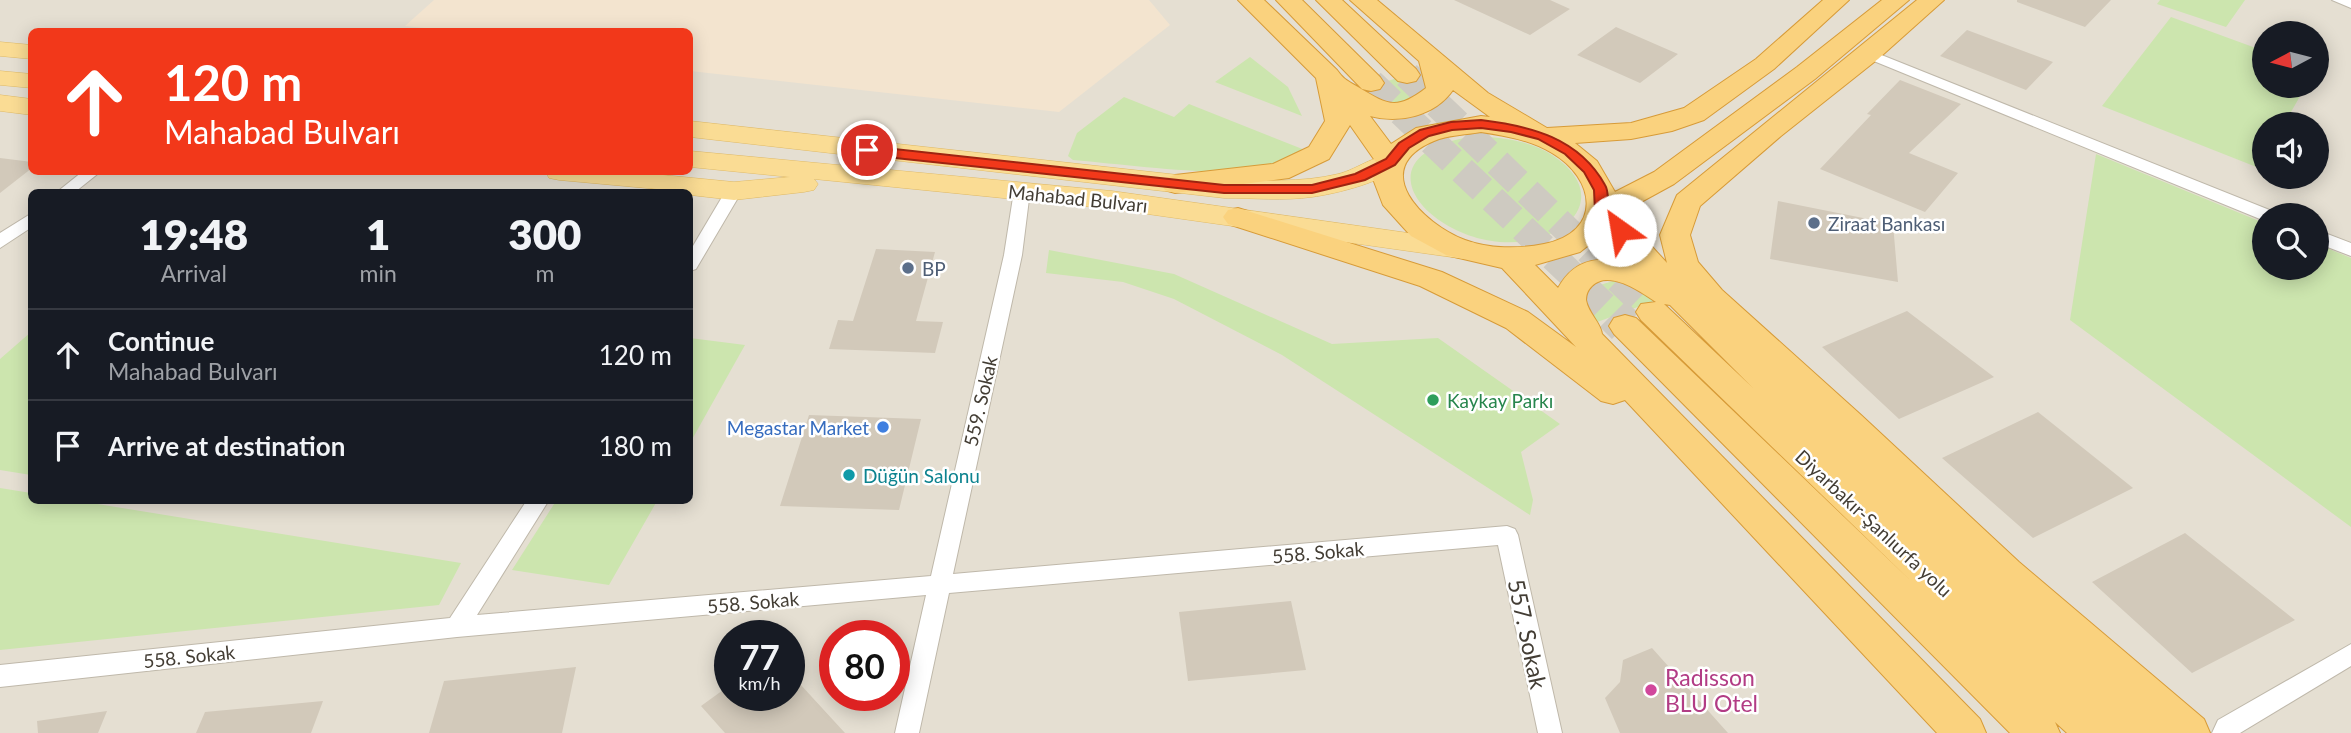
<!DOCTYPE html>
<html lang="en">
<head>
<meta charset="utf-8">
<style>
	body { margin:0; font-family:Lato,sans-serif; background:#20242c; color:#f1f3f6; height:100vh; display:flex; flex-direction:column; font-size:26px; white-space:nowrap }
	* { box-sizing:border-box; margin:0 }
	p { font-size:23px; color:#9ea1a6 }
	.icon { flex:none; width:38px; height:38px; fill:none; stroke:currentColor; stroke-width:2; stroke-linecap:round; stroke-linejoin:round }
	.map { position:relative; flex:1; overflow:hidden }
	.panel { position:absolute; left:28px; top:189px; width:665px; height:315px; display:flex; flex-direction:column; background:#171b24; border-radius:10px; box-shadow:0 4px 18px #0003 }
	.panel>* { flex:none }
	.top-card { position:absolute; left:28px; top:28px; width:665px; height:147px; border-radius:10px; box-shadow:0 4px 18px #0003; background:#f2381a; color:#fff; overflow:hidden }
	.needle { width:46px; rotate:263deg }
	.tools { position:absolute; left:2252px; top:21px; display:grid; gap:14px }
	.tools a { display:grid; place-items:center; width:77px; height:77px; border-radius:50%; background:#171b24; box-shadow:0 4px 18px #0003; font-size:35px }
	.speed { position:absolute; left:714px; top:620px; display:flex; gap:14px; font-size:35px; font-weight:700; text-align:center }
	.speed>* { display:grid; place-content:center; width:91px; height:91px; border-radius:50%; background:#171b24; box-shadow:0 4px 18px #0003; line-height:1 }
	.speed small { font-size:18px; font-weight:400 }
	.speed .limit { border:10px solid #d22; background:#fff; color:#111 }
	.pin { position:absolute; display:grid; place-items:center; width:60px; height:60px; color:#fff; margin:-30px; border:4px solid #fff; border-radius:50%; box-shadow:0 2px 7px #0007 }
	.me { position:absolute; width:77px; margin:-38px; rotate:328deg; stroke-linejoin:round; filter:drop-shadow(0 0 5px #0008) }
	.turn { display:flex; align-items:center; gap:24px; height:147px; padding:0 21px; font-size:32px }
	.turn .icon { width:91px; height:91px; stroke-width:2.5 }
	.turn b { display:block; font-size:49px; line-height:60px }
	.eta { display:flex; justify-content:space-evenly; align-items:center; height:119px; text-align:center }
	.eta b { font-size:42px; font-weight:800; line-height:49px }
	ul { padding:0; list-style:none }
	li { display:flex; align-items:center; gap:21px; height:91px; padding:0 21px; border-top:2px solid #363941 }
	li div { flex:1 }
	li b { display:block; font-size:26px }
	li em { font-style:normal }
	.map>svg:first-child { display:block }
	.residential { fill:#e5dfd2; fill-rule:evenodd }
	.commercial { fill:#f3e4cf }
	.green { fill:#cce5ae }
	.building { fill:#d2c9ba }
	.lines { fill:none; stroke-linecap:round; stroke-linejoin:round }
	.trunk-tunnel-far1 { stroke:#cecac1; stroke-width:28; stroke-dasharray:28 14; stroke-linecap:butt }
	.trunk-tunnel { stroke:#cecac1; stroke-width:37; stroke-dasharray:37 18; stroke-linecap:butt }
	.minor-casing { stroke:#bfb8aa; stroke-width:2 }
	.primary-casing { stroke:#dfb965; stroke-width:1 }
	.trunk-casing { stroke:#d79b38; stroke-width:2 }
	.minor { fill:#fff; fill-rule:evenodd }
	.primary { fill:#fadc94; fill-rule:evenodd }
	.trunk { fill:#fad27e; fill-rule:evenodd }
	.route { fill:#f2381a; stroke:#9d2411; stroke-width:2 }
	.service-dot { fill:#5c6f8a; stroke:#fff; stroke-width:2.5 }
	.leisure-dot { fill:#2e9e5b; stroke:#fff; stroke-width:2.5 }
	.shop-dot { fill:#3f7fe0; stroke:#fff; stroke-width:2.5 }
	.culture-dot { fill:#0f9aa8; stroke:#fff; stroke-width:2.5 }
	.hotel-dot { fill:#d1479c; stroke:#fff; stroke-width:2.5 }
	.labels { text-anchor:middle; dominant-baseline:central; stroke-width:5; stroke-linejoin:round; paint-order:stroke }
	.street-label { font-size:19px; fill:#433d34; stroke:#fff }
	.service-label { font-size:19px; fill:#4e5e75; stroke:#fff; text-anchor:start }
	.leisure-label { font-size:19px; fill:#27864d; stroke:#fff; text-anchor:start }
	.shop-label { font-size:19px; fill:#366cbe; stroke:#fff; text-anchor:end }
	.culture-label { font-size:19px; fill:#0d838f; stroke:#fff; text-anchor:start }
	.near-street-label { font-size:23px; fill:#433d34; stroke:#fff }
	.near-hotel-label { font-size:23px; fill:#b23c85; stroke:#fff; text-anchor:start }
</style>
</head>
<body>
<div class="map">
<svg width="2351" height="733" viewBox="0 0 2351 733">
	<rect width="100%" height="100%" fill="#f1ede4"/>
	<path class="residential" d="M 0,0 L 2351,0 L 2351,733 L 0,733 ZM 32,32 L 690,32 L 690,172 L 32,172 ZM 2264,33 L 2317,33 L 2317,86 L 2264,86 ZM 2264,124 L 2317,124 L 2317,177 L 2264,177 ZM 32,192 L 690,192 L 690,500 L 32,500 ZM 2264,215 L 2317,215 L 2317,268 L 2264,268 ZM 730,635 L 789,635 L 789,695 L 730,695 ZM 835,635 L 894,635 L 894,695 L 835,695 Z"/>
	<path class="commercial" d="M 434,0 L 1149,0 L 1170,25 L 1059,112 L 690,71 L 690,32 L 433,32 L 434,29 L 405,26 Z"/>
	<path class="green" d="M 2160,0 L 2245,0 L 2226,27 L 2157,4 Z
		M 2171,17 L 2264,51 L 2264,86 L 2306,86 L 2284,124 L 2264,124 L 2264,159 L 2259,168 L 2102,106 Z
		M 1250,57 L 1288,87 L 1302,116 L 1215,82 Z
		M 1417,71 L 1425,82 L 1426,92 C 1406,110 1380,102 1359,91 Z
		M 1124,97 L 1174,117 L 1189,104 L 1310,152 C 1299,157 1287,165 1275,168 C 1218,178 1133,165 1073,160 L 1068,156 L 1077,133 Z
		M 1476,136 C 1502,138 1529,140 1552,155 C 1600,186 1585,226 1535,239 C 1448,262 1338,156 1476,136 Z
		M 2096,154 L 2264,223 L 2264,268 L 2317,268 L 2317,244 L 2351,258 L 2351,527 L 2070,320 Z
		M 1049,250 L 1174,274 L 1332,344 L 1438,338 L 1560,424 L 1521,452 L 1533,500 L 1530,515 L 1282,355 L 1174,299 L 1123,282 L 1046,273 Z
		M 1613,281 L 1639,287 L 1659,299 L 1592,324 L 1580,303 L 1587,289 Z
		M 31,332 L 31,475 L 0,470 L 0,359 Z
		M 690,338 L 745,345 L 690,443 Z
		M 0,488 L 31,493 L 32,500 L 79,501 L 461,563 L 439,605 L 0,650 Z
		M 556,501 L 556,500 L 657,501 L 609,585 L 512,570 Z"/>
	<path class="building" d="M 1454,0 L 1550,0 L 1570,9 L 1530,35 Z
		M 2017,0 L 2111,0 L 2085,27 L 2017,2 Z
		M 1616,27 L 1678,54 L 1640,83 L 1577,55 Z
		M 1967,30 L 2053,62 L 2026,90 L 1940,56 Z
		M 1900,80 L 1961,104 L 1909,153 L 1958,173 L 1925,212 L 1820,169 L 1871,115 L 1867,114 Z
		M 0,158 L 32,162 L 32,168 L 0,193 Z
		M 1778,201 L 1893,224 L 1898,282 L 1770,259 Z
		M 876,249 L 935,252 L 916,321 L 943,322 L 935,353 L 829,349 L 838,320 L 853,321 Z
		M 1907,311 L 1994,377 L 1899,419 L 1822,347 Z
		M 2038,412 L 2133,488 L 2033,538 L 1942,458 Z
		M 809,415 L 921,419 L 899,510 L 780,506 Z
		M 2185,533 L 2295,620 L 2192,673 L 2092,582 Z
		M 1291,601 L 1306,670 L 1188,681 L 1179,612 Z
		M 1652,648 L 1728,733 L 1620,733 L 1605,698 L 1620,682 L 1623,660 Z
		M 576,667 L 562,733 L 429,733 L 444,681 Z
		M 789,672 L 845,733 L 725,733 L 701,706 L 730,685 L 730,695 L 789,695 Z
		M 323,701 L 311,733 L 196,733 L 205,712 Z
		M 107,711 L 98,733 L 38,733 L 37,721 Z"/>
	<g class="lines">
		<path class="trunk-tunnel-far1" d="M 1407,75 L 1652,312
			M 1371,83 L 1615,316"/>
		<path class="trunk-tunnel" d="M 1613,314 L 1625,326"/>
		<g class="minor-casing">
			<path id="minor" d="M 2332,0 L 2351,0 L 2351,8 Z
				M 1869,50 L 2272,211 L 2275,215 L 2264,215 L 2264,220 L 2260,219 L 1864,57 L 1862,54 L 1864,51 Z
				M 82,172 L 100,172 L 75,192 L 57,192 Z
				M 734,186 L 742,191 L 696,269 L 690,271 L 690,251 L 728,187 Z
				M 1022,186 L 1030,191 L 1022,255 L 953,574 L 1507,526 L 1515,529 L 1518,535 L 1562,733 L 1538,733 L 1498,545 L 949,593 L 919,733 L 895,733 L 926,595 L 457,637 L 0,687 L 0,665 L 450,618 L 527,500 L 549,500 L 477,615 L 931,576 L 1004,255 L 1014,191 Z
				M 32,213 L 32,227 L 0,248 L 0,233 Z
				M 2317,230 L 2351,243 L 2351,256 L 2317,243 Z
				M 2351,644 L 2351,666 L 2240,733 L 2212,733 L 2218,720 Z"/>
		</g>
		<g class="primary-casing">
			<path id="primary" d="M 0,42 L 32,45 L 32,59 L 0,56 Z
				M 0,71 L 32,74 L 32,88 L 0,85 Z
				M 0,95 L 32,99 L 32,115 L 0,111 Z
				M 690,121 L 1224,180 C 1262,180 1301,183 1338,174 C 1359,169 1378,151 1399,156 L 1403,162 C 1390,181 1335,194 1312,197 C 1284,201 1253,198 1224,198 L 690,137 Z
				M 690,151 L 1112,191 L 1465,241 L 1475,243 L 1479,250 L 1475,257 L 1465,259 L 1112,209 L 814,179 L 818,184 L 814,190 L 804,192 L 734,200 L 690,195 L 690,192 L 559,180 L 549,178 L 546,172 L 632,172 L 734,182 L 790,177 L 690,167 Z"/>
		</g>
		<g class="trunk-casing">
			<path id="trunk" d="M 1238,0 L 1264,0 L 1337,70 C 1344,80 1348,81 1358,87 C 1388,105 1396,111 1426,88 L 1419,61 L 1350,0 L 1377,0 L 1488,93 L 1547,128 L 1631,123 L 1684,108 L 1756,59 L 1823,0 L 1849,0 L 1774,69 L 1704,120 L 1672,131 L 1631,139 L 1575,143 L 1597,161 L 1615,192 L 1654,172 L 1797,67 L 1882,0 L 1909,0 L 1815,79 L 1674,184 L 1621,213 L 1667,263 L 1660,235 L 1677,195 L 1917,0 L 1944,0 L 1878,59 L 1781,136 L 1700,206 L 1690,235 L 1698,262 L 1722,290 L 1861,415 L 2019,562 L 2204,719 L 2210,733 L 2067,733 L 2055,722 L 2060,733 L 2010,733 L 1614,334 L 1609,326 L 1614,318 L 1625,315 L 1636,318 L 1913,583 L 1641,320 L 1636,312 L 1641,304 L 1656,302 C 1641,292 1609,269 1592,286 C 1588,290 1586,294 1586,300 C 1588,313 1601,323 1602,334 L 1980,719 L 1986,733 L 1937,733 L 1625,400 L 1613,404 L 1601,401 L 1506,328 L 1420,286 L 1228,224 L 1223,217 L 1228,210 L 1238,208 L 1442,272 L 1528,312 L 1576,347 L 1502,268 L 1446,255 L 1411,236 L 1383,205 L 1373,179 L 1378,165 L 1350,125 L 1329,159 L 1289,178 L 1175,193 L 1165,190 L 1161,184 L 1165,178 L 1175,175 L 1273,164 L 1309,147 L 1325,121 L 1316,78 ZM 1453,90 L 1490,117 L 1481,116 L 1416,128 L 1391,144 L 1370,116 C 1399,124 1435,116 1453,90 ZM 1481,132 C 1506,136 1531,140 1552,153 C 1596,179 1603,232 1544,244 C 1519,249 1489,249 1465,240 C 1423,224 1367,169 1434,141 C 1447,135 1466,135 1481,132 ZM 1605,232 L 1635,265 C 1602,256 1576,256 1558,288 L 1535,265 L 1580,252 ZM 1664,304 L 1670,305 L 1753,388 Z
				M 1276,0 L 1302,0 L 1380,77 L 1384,83 L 1380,89 L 1371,91 L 1362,89 Z
				M 1316,0 L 1342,0 L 1416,69 L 1420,75 L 1416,81 L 1407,83 L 1398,81 Z"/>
		</g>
		<use href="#minor" class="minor"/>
		<use href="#primary" class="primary"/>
		<use href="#trunk" class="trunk"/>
	</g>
	<path class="route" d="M 1481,120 C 1531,126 1579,138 1605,185 C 1610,193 1606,203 1610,211 C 1613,217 1620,223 1625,227 L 1625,234 L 1615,234 L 1595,211 L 1594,190 L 1584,172 L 1565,154 L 1538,139 L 1511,132 L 1481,128 L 1452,130 L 1429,136 L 1409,148 L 1395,165 L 1365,180 L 1312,193 L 1224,193 L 867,155 L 860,150 L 867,146 L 1224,185 L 1312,185 L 1355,174 L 1386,159 L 1399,143 L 1420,130 L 1451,122 Z"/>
	<g class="service-dot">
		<circle cx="1814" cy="223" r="7"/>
		<circle cx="908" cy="268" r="7"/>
	</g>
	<circle class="leisure-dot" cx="1433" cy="400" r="7"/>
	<circle class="shop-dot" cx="883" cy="427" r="7"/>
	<circle class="culture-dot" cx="849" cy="475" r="7"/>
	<circle class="hotel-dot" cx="1651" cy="690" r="7"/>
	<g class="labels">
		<g class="street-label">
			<text transform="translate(1078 198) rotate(6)">Mahabad Bulvarı</text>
			<text transform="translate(980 401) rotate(-77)">559. Sokak</text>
			<text transform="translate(1874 523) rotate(43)">Diyarbakır-Şanlıurfa yolu</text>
			<text transform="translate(1318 552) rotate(-5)">558. Sokak</text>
			<text transform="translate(753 602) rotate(-5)">558. Sokak</text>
			<text transform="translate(189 656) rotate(-6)">558. Sokak</text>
		</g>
		<g class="service-label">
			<text x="1828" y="223">Ziraat Bankası</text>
			<text x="922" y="268">BP</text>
		</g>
		<g class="leisure-label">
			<text x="1447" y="400">Kaykay Parkı</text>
		</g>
		<g class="shop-label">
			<text x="869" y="427">Megastar Market</text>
		</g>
		<g class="culture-label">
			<text x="863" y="475">Düğün Salonu</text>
		</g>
		<g class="near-street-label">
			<text transform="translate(1528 634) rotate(78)">557. Sokak</text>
		</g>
		<g class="near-hotel-label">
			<text x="1665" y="677">Radisson<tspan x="1665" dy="26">BLU Otel</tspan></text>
		</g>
	</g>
</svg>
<div class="tools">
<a><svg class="needle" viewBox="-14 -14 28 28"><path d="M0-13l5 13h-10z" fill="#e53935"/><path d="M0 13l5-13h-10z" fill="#9ea1a6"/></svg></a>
<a><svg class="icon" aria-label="sound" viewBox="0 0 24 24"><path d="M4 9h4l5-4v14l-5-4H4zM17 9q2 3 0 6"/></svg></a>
<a><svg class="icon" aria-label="search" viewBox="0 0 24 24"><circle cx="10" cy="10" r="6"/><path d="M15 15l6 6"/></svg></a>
</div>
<div class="speed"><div>77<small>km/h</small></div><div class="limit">80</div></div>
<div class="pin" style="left:867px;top:150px;background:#d93025"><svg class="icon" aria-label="arrive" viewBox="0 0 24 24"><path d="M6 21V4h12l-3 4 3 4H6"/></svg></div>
<svg class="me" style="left:1620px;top:230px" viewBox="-20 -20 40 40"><circle r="19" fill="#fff"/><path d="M0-13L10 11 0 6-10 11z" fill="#f2381a"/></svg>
<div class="top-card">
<div class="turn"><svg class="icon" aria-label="ahead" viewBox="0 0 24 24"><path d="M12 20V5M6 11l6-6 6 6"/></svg><div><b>120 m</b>Mahabad Bulvarı</div></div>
</div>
<section class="panel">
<div class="eta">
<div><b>19:48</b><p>Arrival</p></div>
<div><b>1</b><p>min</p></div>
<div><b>300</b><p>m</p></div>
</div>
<ul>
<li><svg class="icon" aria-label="ahead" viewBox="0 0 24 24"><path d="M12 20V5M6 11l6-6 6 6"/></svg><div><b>Continue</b><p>Mahabad Bulvarı</p></div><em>120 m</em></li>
<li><svg class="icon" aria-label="arrive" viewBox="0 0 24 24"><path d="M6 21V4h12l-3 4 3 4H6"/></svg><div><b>Arrive at destination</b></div><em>180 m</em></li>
</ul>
</section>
</div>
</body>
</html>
